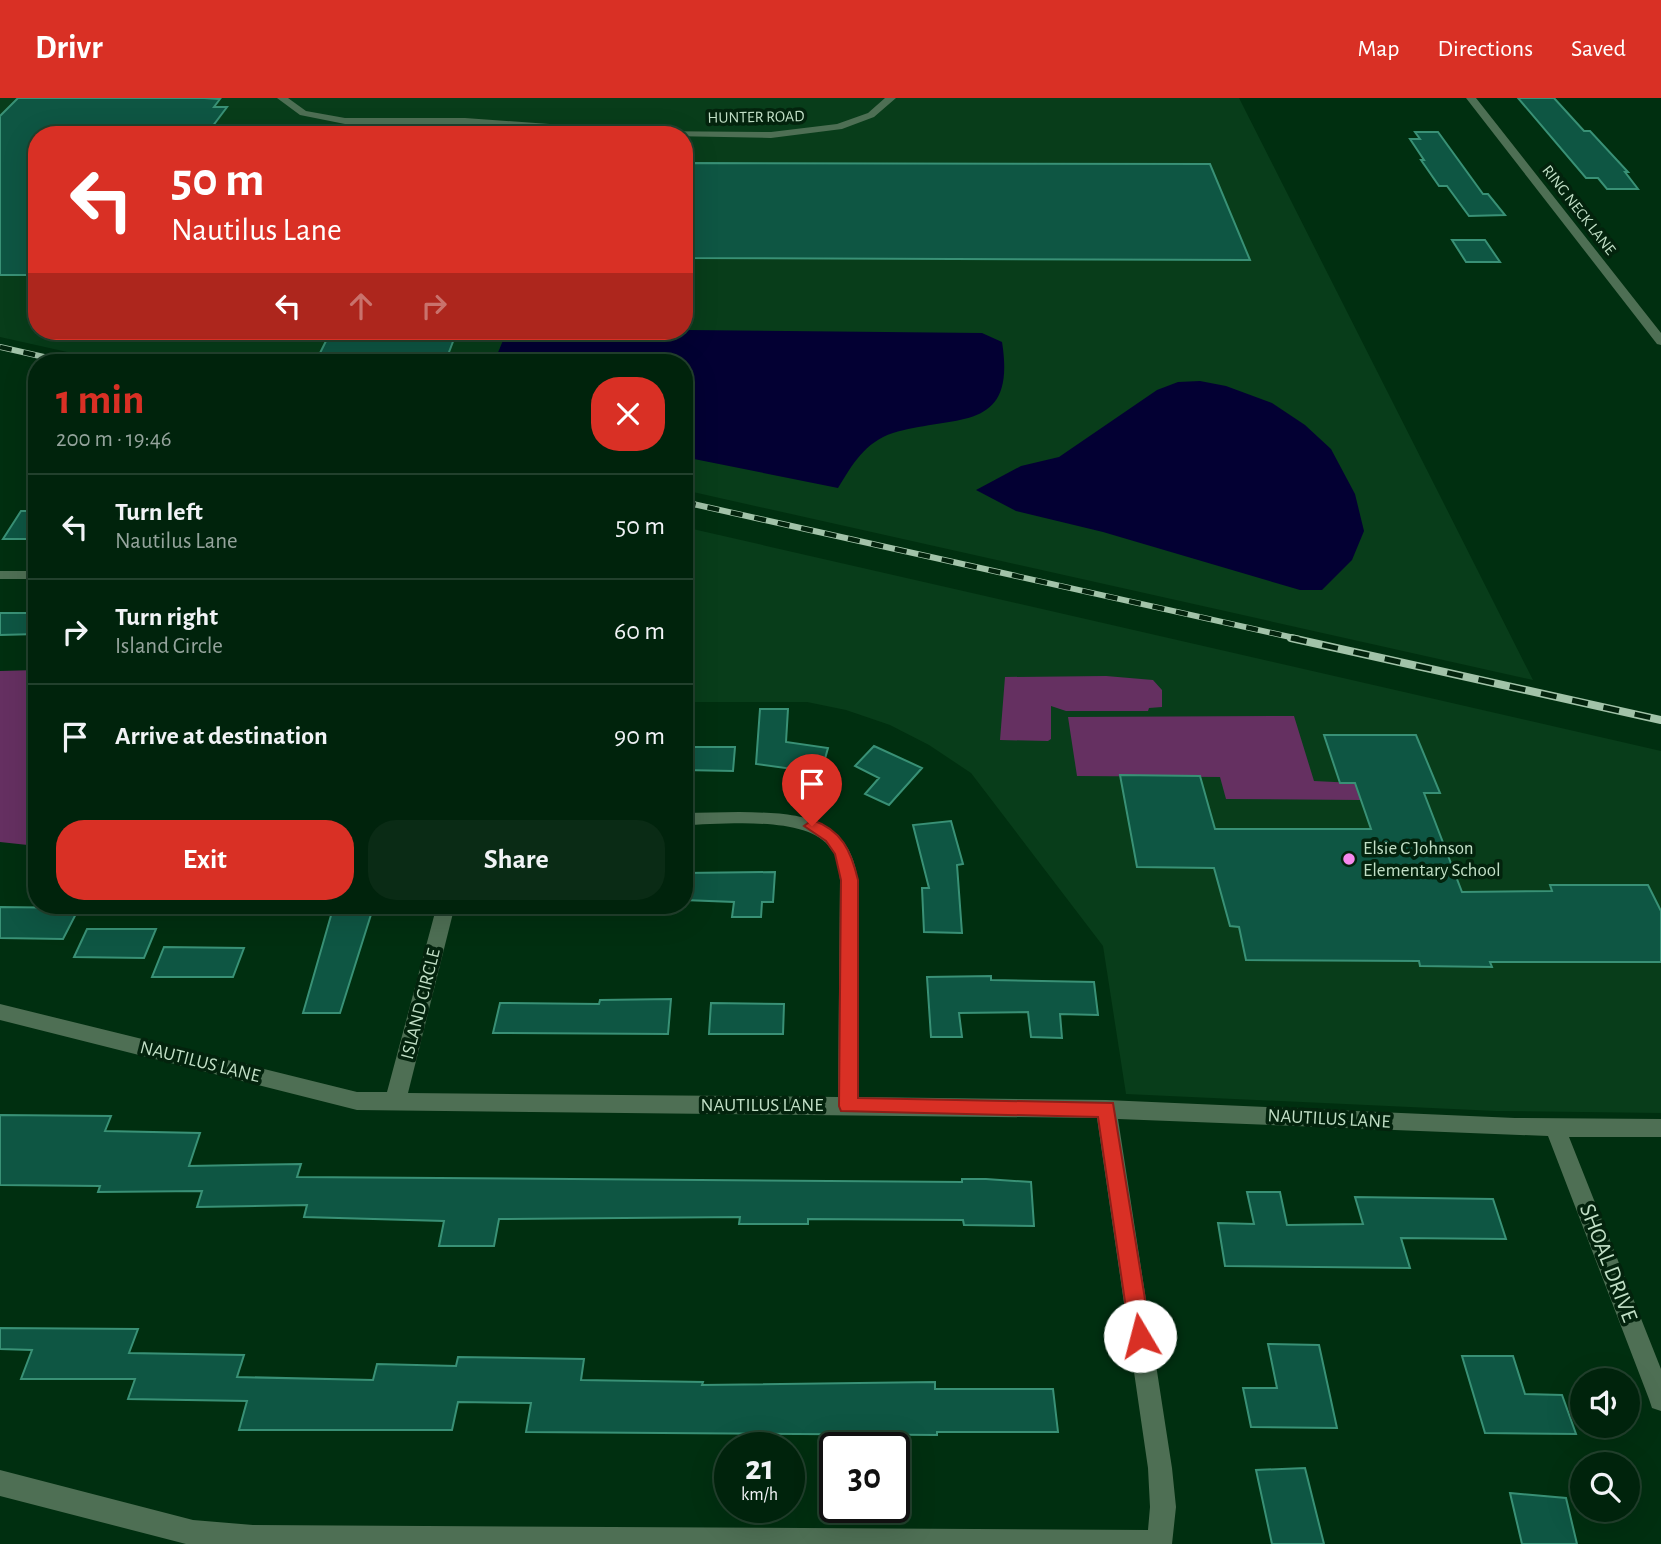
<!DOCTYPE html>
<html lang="en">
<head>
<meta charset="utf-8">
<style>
	body { margin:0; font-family:"Alegreya Sans",sans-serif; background:#0a2b15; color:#f1f3f6; height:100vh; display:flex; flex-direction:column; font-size:26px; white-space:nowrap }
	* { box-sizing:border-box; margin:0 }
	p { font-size:23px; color:#95a49d }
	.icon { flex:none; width:38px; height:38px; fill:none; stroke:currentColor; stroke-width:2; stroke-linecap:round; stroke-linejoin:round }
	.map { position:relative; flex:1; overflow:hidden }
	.details { position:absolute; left:28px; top:256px; width:665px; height:560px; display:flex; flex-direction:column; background:#00230c; border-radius:28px; box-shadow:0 7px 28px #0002,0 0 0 2px #22402d }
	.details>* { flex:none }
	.hud { position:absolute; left:28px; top:28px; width:665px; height:214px; border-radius:28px; box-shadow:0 7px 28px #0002,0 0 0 2px #22402d; background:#d93025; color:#fff; overflow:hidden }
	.buttons { position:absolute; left:1570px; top:1270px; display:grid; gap:14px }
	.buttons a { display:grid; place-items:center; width:70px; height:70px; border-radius:50%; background:#00230c; box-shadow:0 7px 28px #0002,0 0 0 2px #22402d; font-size:35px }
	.speed { position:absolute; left:714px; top:1334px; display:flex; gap:14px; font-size:35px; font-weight:700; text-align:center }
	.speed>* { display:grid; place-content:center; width:91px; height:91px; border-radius:50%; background:#00230c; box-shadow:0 7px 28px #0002,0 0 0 2px #22402d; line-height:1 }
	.speed small { font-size:18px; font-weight:400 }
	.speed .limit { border:4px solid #111; border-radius:10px; background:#fff; color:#111 }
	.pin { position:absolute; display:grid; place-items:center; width:60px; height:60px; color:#fff; margin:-72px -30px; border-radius:50% 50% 50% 0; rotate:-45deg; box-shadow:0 0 7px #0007 }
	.pin .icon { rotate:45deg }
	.me { position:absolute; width:77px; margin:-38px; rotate:352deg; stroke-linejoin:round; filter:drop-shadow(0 0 5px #0008) }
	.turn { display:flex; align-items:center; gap:24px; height:147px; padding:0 28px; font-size:32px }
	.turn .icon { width:91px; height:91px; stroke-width:2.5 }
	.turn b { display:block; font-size:49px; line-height:60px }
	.lanes { display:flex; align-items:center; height:66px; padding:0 28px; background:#0003; justify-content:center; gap:35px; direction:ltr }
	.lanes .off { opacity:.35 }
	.round { display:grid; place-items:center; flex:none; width:74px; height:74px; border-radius:28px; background:#0a2b15 }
	.headline { display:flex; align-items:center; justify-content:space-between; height:119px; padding:0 28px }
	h1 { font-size:42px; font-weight:700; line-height:52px; color:#d93025 }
	.action { display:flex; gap:14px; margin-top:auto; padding:14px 28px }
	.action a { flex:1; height:80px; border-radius:28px; background:#d93025; color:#fff; font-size:28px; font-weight:700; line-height:80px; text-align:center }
	.action a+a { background:#0a2b15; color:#f1f3f6 }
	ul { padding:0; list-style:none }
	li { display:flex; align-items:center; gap:21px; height:105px; padding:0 28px; border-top:2px solid #22402d }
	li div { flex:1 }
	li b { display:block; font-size:26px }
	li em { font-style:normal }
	header { display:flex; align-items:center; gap:42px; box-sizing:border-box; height:98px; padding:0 35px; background:#d93025; color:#fff }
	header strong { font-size:33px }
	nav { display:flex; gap:38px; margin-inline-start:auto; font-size:24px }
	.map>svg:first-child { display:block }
	.built { fill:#083d1a; fill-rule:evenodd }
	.green { fill:#653061 }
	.water { fill:#030033 }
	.building { fill:#0e5643; stroke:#399176; stroke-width:2 }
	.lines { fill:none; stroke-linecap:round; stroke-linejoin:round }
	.minor { fill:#4e6f54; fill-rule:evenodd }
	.rail-far1-casing { stroke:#a2c3a9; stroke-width:6 }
	.rail-casing { stroke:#a2c3a9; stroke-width:8 }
	.rail-far1 { stroke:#03230d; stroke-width:4.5; stroke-dasharray:12; stroke-linecap:butt }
	.rail { stroke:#03230d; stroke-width:5; stroke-dasharray:16; stroke-linecap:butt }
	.route { fill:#d93025; stroke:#8d1f18; stroke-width:2 }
	.poi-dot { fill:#f689ed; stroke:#03230d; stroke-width:2.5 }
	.labels { text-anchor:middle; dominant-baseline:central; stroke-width:7; stroke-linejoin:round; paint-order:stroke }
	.far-street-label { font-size:16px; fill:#c1dfc6; stroke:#03230d }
	.poi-label { font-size:19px; fill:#c1dfc6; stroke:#03230d; text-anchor:start }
	.street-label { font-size:19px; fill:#c1dfc6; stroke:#03230d }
	.near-street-label { font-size:23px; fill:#c1dfc6; stroke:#03230d }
</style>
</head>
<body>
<header>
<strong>Drivr</strong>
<nav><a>Map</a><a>Directions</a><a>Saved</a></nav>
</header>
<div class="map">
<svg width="1661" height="1446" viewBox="0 0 1661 1446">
	<rect width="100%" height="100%" fill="#002f10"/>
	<path class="built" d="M 0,0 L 1239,0 L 1533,582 L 684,392 L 684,264 L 112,264 L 0,239 ZM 37,37 L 684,37 L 684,233 L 37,233 Z
		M 684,429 L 1661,653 L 1661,1015 L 1496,1013 L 1126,996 L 1103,848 L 971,675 L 929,647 L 890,627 L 846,612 L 807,604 L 684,604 Z"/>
	<path class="green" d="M 37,572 L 37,748 L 0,744 L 0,573 Z
		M 1106,578 L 1153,582 L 1162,592 L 1162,609 L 1149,610 L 1148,613 L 1066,613 L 1051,608 L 1051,641 L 1048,643 L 1000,642 L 1005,579 Z
		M 1294,618 L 1314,683 L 1355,685 L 1361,702 L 1226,701 L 1220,679 L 1077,678 L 1068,619 Z"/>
	<path class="water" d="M 684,232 L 982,235 L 1002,244 C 1017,337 954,316 893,335 C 865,344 852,367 838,390 L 684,359 L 684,264 L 494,264 L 507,233 L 588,236 L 599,233 Z
		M 1200,283 L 1226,288 L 1272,305 L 1305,327 L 1331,351 L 1355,396 L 1364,433 L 1352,462 L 1322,492 L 1300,492 L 1103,434 L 1016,413 L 976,392 L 1021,368 L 1059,359 L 1157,292 L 1178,284 Z"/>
	<path class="building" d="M 18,0 L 204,0 L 220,1 L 214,9 L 227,9 L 206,37 L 37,37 L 37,177 L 0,177 L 0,18 Z
		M 1518,0 L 1554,0 L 1584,33 L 1590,33 L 1628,74 L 1625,74 L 1638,91 L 1607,91 L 1598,80 L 1586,80 Z
		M 1415,34 L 1438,34 L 1483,96 L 1488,96 L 1505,117 L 1469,118 L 1447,88 L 1439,88 L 1421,62 L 1424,62 L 1410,41 L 1420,41 Z
		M 684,65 L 1210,66 L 1250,162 L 684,160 Z
		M 1452,142 L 1485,142 L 1500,164 L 1466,164 Z
		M 331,233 L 457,233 L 446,262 L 317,261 Z
		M 21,413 L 37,413 L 37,441 L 3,441 Z
		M 0,515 L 37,515 L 37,536 L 0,537 Z
		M 760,611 L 788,611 L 786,644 L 828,650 L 821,675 L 756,666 Z
		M 1324,637 L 1416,637 L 1440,695 L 1424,695 L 1462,794 L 1552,793 L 1550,787 L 1648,787 L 1661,813 L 1661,864 L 1490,864 L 1492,869 L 1420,868 L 1419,863 L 1246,862 L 1239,829 L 1230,828 L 1214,770 L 1137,769 L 1120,677 L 1200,678 L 1215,731 L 1371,731 L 1355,685 L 1340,685 Z
		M 874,648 L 922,670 L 889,707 L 865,696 L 879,680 L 855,668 Z
		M 684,649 L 735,649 L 733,673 L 684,672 Z
		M 951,723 L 963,766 L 957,767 L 962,835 L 924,834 L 922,790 L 929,790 L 913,727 Z
		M 775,774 L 773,804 L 762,804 L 761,819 L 732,819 L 734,804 L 684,802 L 684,775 Z
		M 334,807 L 374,807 L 340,915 L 303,915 Z
		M 0,809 L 79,810 L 63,841 L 0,840 Z
		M 87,831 L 156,831 L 144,860 L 74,859 Z
		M 164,849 L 244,850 L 233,879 L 152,879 Z
		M 991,878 L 991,882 L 1094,884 L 1098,917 L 1060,916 L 1062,940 L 1031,939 L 1028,914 L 959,915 L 962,939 L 931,939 L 927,879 Z
		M 671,901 L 668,936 L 493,935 L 500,905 L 599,906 L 600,902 Z
		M 711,905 L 784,906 L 783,936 L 709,936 Z
		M 0,1017 L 111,1018 L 105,1033 L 200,1035 L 189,1068 L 301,1066 L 297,1079 L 962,1084 L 962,1081 L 986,1081 L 1031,1084 L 1034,1128 L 964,1127 L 963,1122 L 808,1121 L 808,1126 L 739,1126 L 740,1119 L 499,1121 L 494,1148 L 439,1148 L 444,1123 L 304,1119 L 307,1107 L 197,1109 L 202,1093 L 98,1094 L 100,1088 L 0,1087 Z
		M 1247,1094 L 1280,1094 L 1287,1127 L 1363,1126 L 1355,1099 L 1493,1101 L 1506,1141 L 1401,1140 L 1410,1170 L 1225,1168 L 1218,1125 L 1254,1126 Z
		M 0,1230 L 138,1231 L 129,1255 L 244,1257 L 237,1279 L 373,1282 L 377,1266 L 456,1268 L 458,1259 L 584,1261 L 581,1282 L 703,1284 L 702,1287 L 935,1284 L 935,1291 L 1053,1291 L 1058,1334 L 937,1334 L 937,1337 L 526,1334 L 531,1305 L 458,1304 L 452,1332 L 239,1332 L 247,1303 L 128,1301 L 135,1281 L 21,1281 L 32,1252 L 0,1251 Z
		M 1268,1246 L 1319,1247 L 1337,1330 L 1251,1329 L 1243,1290 L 1277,1290 Z
		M 1462,1258 L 1513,1258 L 1525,1296 L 1562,1297 L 1576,1336 L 1485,1335 Z
		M 1305,1370 L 1324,1446 L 1272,1446 L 1256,1372 Z
		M 1510,1395 L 1566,1400 L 1577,1446 L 1522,1446 Z"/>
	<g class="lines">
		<path class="minor" d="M 277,0 L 288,0 L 306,13 L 345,20 L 465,20 L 646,33 L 771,34 L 837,26 L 868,15 L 885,0 L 896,0 L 874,19 L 842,31 L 771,40 L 616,37 L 465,26 L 345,26 L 300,17 Z
			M 1466,0 L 1476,0 L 1661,235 L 1661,247 L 1657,246 Z
			M 0,473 L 37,473 L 37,481 L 0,481 Z
			M 739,714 C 795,715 849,716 858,782 L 858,999 L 1106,1002 L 1515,1020 L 1661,1021 L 1661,1039 L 1569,1039 L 1661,1271 L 1661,1313 L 1652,1310 L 1649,1301 L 1548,1038 L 1118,1021 L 1172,1370 L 1176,1409 L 1172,1446 L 186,1446 L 0,1398 L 0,1372 L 193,1422 L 253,1427 L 1148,1432 L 1150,1409 L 1148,1370 L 1097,1020 L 357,1012 L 0,922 L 0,906 L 357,994 L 387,994 L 437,807 L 455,807 L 408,995 L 838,999 L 840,782 C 839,772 838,759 831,751 C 808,716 721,727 684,727 L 684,715 Z"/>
		<g class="rail-far1-casing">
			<path id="rail-far1" d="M 0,249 L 66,264
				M 684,404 L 1299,541"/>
		</g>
		<g class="rail-casing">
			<path id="rail" d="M 1291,540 L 1661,622"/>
		</g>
		<use href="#rail-far1" class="rail-far1"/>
		<use href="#rail" class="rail"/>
	</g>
	<path class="route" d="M 812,722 C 842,732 851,753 858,782 L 858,1000 L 1113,1005 L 1151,1238 L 1148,1246 L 1140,1249 L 1133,1246 L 1130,1238 L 1098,1019 L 841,1013 L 839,1008 L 841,782 L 835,756 L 826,743 L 804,728 Z"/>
	<circle class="poi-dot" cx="1349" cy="761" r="7"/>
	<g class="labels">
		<g class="far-street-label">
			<text transform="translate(756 19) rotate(-1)">HUNTER ROAD</text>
			<text transform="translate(1579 112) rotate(52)">RING NECK LANE</text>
		</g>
		<g class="poi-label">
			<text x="1363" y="750">Elsie C Johnson<tspan x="1363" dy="22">Elementary School</tspan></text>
		</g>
		<g class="street-label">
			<text transform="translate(421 906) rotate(-76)">ISLAND CIRCLE</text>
			<text transform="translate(200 964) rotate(14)">NAUTILUS LANE</text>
			<text x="762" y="1007">NAUTILUS LANE</text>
			<text transform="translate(1329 1021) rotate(3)">NAUTILUS LANE</text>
		</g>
		<g class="near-street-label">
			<text transform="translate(1608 1165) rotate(69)">SHOAL DRIVE</text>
		</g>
	</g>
</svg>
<div class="buttons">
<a><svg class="icon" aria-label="sound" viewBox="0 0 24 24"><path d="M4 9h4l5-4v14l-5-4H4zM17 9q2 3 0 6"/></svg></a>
<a><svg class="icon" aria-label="search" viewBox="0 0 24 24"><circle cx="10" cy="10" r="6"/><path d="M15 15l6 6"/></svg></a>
</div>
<div class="speed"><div>21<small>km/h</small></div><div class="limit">30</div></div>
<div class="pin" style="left:812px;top:728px;background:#d93025"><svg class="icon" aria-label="arrive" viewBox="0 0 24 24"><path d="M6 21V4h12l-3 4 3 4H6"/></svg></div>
<svg class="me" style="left:1140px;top:1238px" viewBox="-20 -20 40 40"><circle r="19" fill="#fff"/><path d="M0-13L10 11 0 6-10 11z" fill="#d93025"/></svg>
<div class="hud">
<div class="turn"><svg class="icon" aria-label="left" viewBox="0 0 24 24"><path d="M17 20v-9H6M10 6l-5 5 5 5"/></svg><div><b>50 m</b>Nautilus Lane</div></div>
<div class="lanes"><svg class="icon" aria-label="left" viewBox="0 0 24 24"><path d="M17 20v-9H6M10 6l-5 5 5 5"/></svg><svg class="icon off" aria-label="ahead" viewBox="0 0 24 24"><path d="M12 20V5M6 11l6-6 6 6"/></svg><svg class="icon off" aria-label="right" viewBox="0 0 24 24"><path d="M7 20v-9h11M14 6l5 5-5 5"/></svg></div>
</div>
<section class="details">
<div class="headline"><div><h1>1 min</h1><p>200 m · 19:46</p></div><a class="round" style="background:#d93025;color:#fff"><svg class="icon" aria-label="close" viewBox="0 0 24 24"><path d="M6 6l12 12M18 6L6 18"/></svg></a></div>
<ul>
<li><svg class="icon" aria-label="left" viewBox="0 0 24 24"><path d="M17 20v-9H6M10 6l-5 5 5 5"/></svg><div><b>Turn left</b><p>Nautilus Lane</p></div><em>50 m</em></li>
<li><svg class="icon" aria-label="right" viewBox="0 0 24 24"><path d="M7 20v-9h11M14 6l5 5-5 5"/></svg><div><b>Turn right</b><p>Island Circle</p></div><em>60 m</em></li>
<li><svg class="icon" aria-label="arrive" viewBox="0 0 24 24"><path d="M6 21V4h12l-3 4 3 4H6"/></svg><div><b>Arrive at destination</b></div><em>90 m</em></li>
</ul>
<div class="action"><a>Exit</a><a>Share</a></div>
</section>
</div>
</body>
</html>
